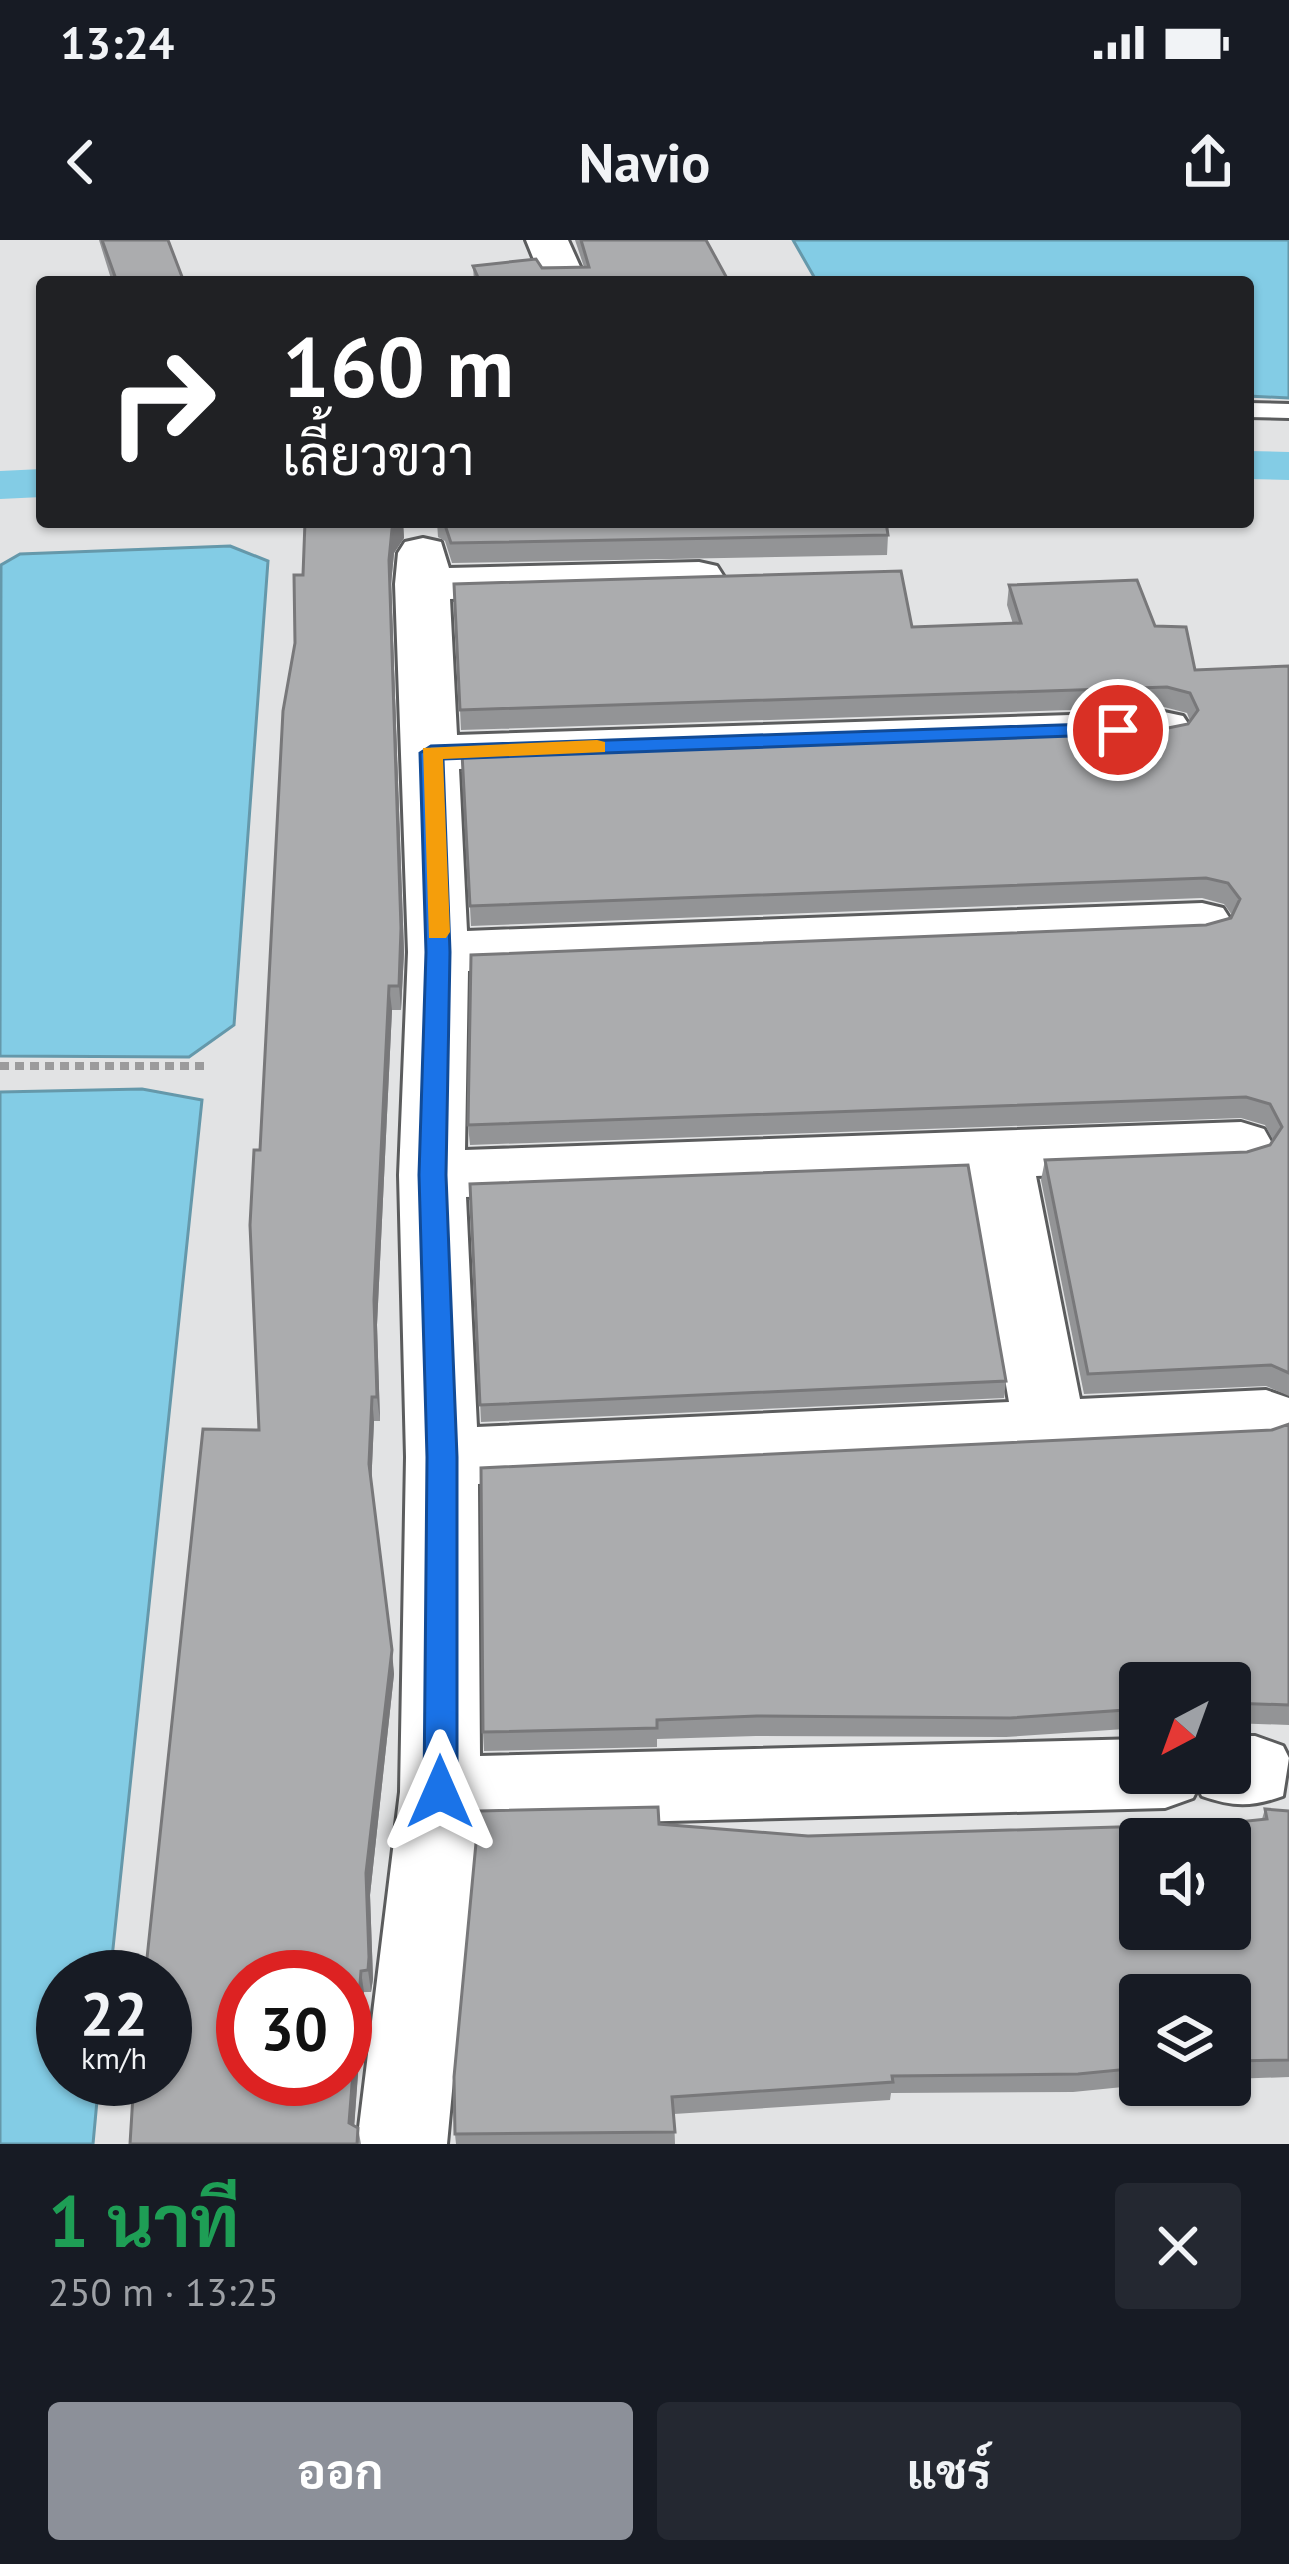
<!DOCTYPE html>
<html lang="th">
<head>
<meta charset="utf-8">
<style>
	body { margin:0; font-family:"PT Sans",Sarabun,sans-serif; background:#242831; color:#f1f3f6; height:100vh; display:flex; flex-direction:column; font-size:45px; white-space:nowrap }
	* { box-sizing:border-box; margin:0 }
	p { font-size:39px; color:#9ea1a6 }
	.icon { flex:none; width:66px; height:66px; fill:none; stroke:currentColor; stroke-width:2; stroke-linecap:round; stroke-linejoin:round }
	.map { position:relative; height:1904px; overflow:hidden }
	.side { display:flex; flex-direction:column; background:#171b24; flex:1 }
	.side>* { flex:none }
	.hud { position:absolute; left:36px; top:36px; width:1218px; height:252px; border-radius:12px; box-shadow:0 3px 9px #0004; background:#202124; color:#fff; overflow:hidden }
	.needle { width:78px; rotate:221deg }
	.buttons { position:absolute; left:1119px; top:1422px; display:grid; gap:24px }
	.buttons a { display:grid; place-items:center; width:132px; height:132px; border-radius:12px; background:#171b24; box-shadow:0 3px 9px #0004; font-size:60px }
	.speed { position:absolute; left:36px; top:1710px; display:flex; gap:24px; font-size:60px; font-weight:700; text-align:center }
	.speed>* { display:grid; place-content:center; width:156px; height:156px; border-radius:50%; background:#171b24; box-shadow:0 3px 9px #0004; line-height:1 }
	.speed small { font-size:30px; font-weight:400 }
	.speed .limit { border:18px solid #d22; background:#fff; color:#111 }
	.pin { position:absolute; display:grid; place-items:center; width:102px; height:102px; color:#fff; margin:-51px; border:6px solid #fff; border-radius:50%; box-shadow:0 3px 12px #0007 }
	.me { position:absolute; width:132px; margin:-66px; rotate:0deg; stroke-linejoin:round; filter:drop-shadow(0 0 9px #0008) }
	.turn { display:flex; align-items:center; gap:42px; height:252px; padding:0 48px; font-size:54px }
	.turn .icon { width:156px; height:156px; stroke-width:2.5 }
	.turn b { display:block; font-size:84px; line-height:102px }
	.round { display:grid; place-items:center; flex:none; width:126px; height:126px; border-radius:12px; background:#242831 }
	.overview { display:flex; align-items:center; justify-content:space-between; height:204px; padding:0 48px }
	h1 { font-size:72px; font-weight:700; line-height:90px; color:#1e9e55 }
	.primary-button { display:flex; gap:24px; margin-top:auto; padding:24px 48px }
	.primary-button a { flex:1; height:138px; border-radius:12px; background:#8c9099; color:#fff; font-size:48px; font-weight:700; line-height:138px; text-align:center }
	.primary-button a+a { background:#242831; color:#f1f3f6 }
	.status { display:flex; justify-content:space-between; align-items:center; height:84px; padding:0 60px; background:#171b24; direction:ltr }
	.status svg { height:33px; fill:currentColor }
	header { display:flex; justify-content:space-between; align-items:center; height:156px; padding:0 48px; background:#171b24; font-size:54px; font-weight:700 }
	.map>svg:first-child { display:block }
	.water { fill:#83cce5; stroke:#6598aa; stroke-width:3 }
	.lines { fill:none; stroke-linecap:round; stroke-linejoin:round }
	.canal { fill:#83cce5; fill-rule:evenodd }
	.service-casing { stroke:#5b5c5d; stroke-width:6 }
	.minor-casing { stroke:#5b5c5d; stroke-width:6 }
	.path { stroke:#9b9b9c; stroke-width:8; stroke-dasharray:9 6; stroke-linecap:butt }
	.service { fill:#fff; fill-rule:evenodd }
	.minor { fill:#fff; fill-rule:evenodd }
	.wall { fill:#939496 }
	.shaded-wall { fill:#78787a }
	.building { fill:#abacae; stroke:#78787a; stroke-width:3; fill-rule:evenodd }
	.route { fill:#1a73e8; stroke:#114b97; stroke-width:3 }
	.slow { fill:#f59e0b }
</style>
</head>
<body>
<div class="status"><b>13:24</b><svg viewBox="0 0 49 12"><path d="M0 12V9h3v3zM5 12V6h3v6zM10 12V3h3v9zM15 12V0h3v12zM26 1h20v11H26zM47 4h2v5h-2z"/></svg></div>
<header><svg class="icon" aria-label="back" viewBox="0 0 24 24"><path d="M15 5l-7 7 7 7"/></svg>Navio<svg class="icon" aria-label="share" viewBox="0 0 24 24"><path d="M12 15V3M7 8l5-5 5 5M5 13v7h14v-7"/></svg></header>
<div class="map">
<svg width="1289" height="1904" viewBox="0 0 1289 1904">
	<rect width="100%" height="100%" fill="#e2e3e4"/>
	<path class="water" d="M 793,0 L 1289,0 L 1289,158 L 1248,156 L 1248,42 L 817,42 Z
		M 230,306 L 268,321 L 234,785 L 189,817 L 0,816 L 1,325 L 20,314 Z
		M 142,849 L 202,860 L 110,1737 L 63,1737 L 63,1839 L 99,1839 L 93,1904 L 0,1904 L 0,852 Z"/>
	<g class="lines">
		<path class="canal" d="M 1248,211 L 1289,212 L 1289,240 L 1248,239 Z
			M 42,229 L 42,257 L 0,259 L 0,231 Z"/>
		<g class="service-casing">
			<path id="service" d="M 1248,163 L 1289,164 L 1289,178 L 1248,177 Z"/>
		</g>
		<g class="minor-casing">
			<path id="minor" d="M 526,0 L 568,0 L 587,42 L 543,42 Z
				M 423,298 L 441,302 L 449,328 L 699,322 L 717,326 L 724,337 L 717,348 L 699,352 L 450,359 L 457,495 L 1164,472 L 1183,476 L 1191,488 L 1183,500 L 1164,504 L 459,529 L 467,691 L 1202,663 L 1223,668 L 1232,682 L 1223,696 L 1202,701 L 468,731 L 465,910 L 1241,882 L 1264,889 L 1273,905 L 1264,921 L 1241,928 L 1036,936 L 1080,1159 L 1266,1150 L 1289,1158 L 1289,1198 L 1266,1206 L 478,1244 L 480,1516 L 1140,1499 L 1140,1533 L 1230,1533 L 1230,1496 L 1255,1496 L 1283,1506 L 1289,1518 L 1283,1556 C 1252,1567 1233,1567 1202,1556 L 1198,1548 L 1193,1558 L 1165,1568 L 477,1586 L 447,1904 L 357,1904 L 400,1552 L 406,1217 L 399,935 L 408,712 L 395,344 L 398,313 L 405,302 ZM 970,938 L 1009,1162 L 477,1187 L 466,957 Z"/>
		</g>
		<path class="path" d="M 0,826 L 209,826"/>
		<use href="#service" class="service"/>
		<use href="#minor" class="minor"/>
	</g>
	<path class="wall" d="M 99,0 L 168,0 L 184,42 L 112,42 Z
		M 575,0 L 706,0 L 729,42 L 474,42 L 473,26 L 584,27 Z
		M 305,282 L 403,282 L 404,298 L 394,313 L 391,344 L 404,712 L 401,770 L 392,770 L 377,1085 L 380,1181 L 374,1181 L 371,1248 L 394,1434 L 370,1655 L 373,1739 L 371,1752 L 364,1752 L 354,1886 L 358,1888 L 361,1904 L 130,1904 L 259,1190 L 260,910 L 295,403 L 303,335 Z
		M 437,282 L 886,282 L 888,295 L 887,315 L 452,323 L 445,301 L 438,297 Z
		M 454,344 L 912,387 L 1013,384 L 1007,365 L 1009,345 L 1155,386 L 1195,430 L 1289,426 L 1289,1156 L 1266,1146 L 1084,1154 L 1041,940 L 1045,920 L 1247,912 L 1270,905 L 1273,900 L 1265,885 L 1241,878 L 470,905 L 468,885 L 1206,685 L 1231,678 L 1232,675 L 1224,664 L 1202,658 L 471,686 L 462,513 L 1168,488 L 1188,484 L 1190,481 L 1187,473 L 1164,467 L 461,490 Z
		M 470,944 L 1006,1141 L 1004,1158 L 481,1182 Z
		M 1289,1184 L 1289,1485 L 1230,1483 L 1230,1443 L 1140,1443 L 1140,1488 L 1006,1497 L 756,1496 L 657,1499 L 657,1507 L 484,1511 L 483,1492 Z
		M 1265,1569 L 1289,1571 L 1289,1837 L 1230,1839 L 1230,1755 L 1140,1755 L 1140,1845 L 1143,1845 L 1073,1852 L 891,1853 L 890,1860 L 674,1874 L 675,1904 L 456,1904 L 455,1894 L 659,1584 L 808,1596 L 1219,1584 L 1262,1579 Z"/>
	<path class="shaded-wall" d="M 397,282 L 403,282 L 404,298 L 394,313 L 391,344 L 404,712 L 401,770 L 399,746 L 389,320 L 392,289 Z
		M 389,746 L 392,770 L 377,1085 L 380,1181 L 377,1157 L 374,1060 Z
		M 372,1157 L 374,1181 L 371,1248 L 369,1224 Z
		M 392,1410 L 394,1434 L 370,1655 L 373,1739 L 371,1752 L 368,1730 L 366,1633 Z
		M 361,1731 L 364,1752 L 353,1903 L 349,1883 Z"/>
	<path class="building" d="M 102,0 L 168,0 L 184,42 L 117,42 Z
		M 581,0 L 706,0 L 729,42 L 480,42 L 473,26 L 536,19 L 542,28 L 589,27 Z
		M 305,282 L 397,282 L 392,289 L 389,320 L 401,688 L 399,746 L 389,746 L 374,1060 L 377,1157 L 372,1157 L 369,1224 L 392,1410 L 366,1633 L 369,1717 L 368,1730 L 361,1731 L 349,1883 L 358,1888 L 357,1904 L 130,1904 L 134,1839 L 165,1839 L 165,1737 L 145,1737 L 203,1189 L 259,1190 L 250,985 L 254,910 L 260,910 L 283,471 L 295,403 L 294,335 L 303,335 ZM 243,1737 L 345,1737 L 345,1839 L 243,1839 Z
		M 444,282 L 886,282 L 888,295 L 451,303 Z
		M 901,331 L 912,387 L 1021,383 L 1009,345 L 1137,340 L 1155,386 L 1186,387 L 1195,430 L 1289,426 L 1289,1133 L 1271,1125 L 1088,1134 L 1045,920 L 1247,912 L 1270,905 L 1282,887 L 1270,864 L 1246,857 L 468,885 L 471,715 L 1206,685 L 1231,678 L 1240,659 L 1228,643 L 1206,638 L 470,666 L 462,513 L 1168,488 L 1188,484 L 1198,470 L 1190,453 L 1167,447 L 460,470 L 454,344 Z
		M 968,925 L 1006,1141 L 480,1165 L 470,944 Z
		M 1289,1184 L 1289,1465 L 1230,1463 L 1230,1443 L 1140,1443 L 1140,1469 L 1010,1478 L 757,1476 L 657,1480 L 657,1488 L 483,1492 L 481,1228 L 1272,1190 Z
		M 658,1567 L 659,1584 L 808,1596 L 1219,1584 L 1267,1579 L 1265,1569 L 1289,1571 L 1289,1820 L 1230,1821 L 1230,1755 L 1140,1755 L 1140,1828 L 1078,1834 L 892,1836 L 893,1842 L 672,1857 L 675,1892 L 455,1894 L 454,1837 L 479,1571 ZM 1140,1599 L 1230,1599 L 1230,1689 L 1140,1689 Z"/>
	<path class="route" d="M 1118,483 L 1126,485 L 1126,494 L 443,519 L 450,712 L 446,935 L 457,1217 L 457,1552 L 452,1562 L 440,1567 L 429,1562 L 424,1552 L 427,1217 L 419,935 L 426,712 L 420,513 L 431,506 Z"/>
	<path class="slow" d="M 597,500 L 605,502 L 605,512 L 443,519 L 450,692 L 446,698 L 429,698 L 423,508 Z"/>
</svg>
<div class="buttons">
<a><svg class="needle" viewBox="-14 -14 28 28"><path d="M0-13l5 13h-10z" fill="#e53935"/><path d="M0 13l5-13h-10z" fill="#9ea1a6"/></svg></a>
<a><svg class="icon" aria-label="sound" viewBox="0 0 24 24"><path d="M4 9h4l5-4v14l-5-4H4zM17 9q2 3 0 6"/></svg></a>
<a><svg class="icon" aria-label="layers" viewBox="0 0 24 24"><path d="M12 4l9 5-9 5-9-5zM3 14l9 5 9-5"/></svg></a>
</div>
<div class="speed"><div>22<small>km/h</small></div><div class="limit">30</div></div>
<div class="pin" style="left:1118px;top:490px;background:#d93025"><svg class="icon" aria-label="arrive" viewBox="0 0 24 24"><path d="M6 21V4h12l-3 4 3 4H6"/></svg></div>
<svg class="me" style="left:440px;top:1552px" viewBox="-20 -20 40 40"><path d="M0-17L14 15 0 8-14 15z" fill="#1a73e8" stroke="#fff" stroke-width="4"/></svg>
<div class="hud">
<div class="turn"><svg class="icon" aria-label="right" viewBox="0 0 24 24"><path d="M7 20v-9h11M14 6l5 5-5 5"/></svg><div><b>160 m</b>เลี้ยวขวา</div></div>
</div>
</div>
<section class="side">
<div class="overview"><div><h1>1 นาที</h1><p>250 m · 13:25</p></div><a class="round"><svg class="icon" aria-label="close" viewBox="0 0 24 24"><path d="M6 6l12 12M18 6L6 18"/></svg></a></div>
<div class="primary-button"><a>ออก</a><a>แชร์</a></div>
</section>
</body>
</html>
